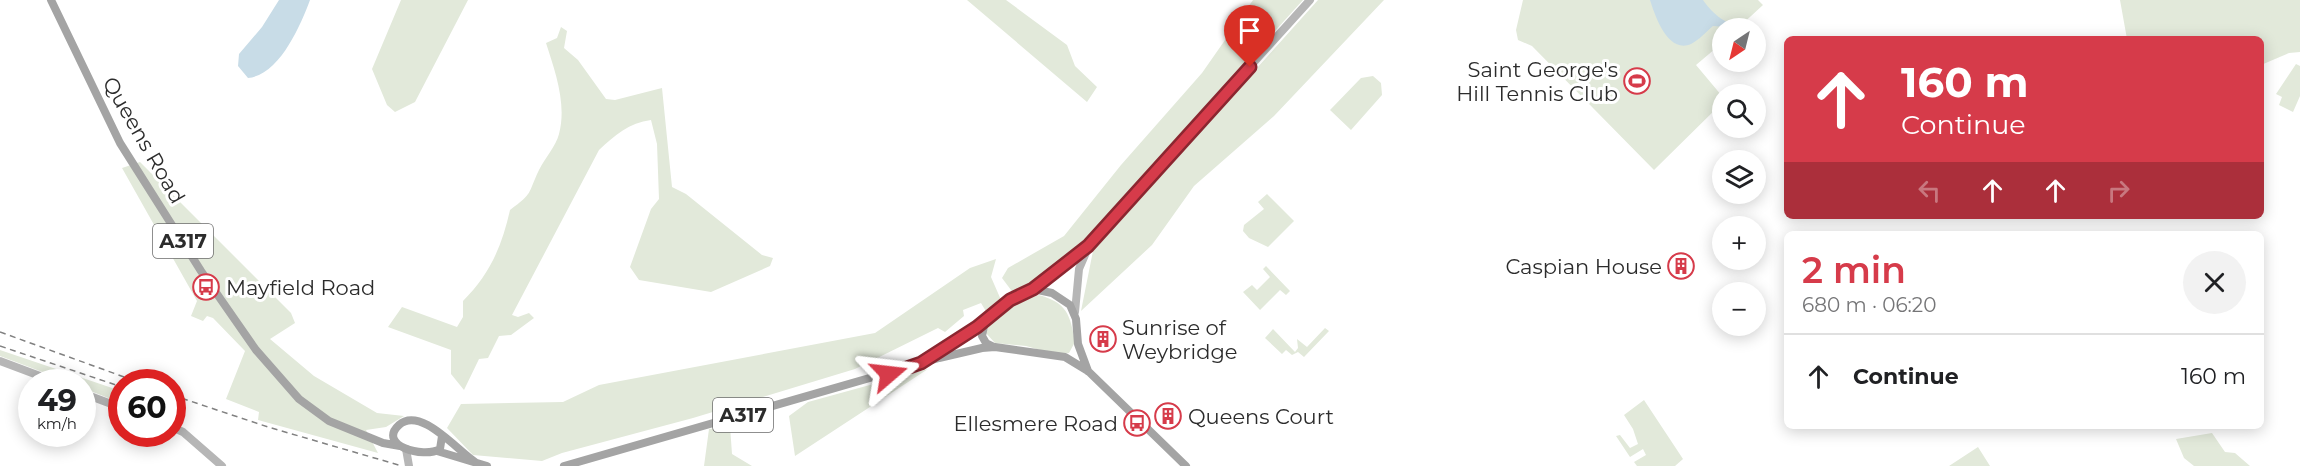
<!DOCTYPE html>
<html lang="en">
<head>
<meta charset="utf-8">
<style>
	body { margin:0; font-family:Montserrat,sans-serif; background:#f2f2f2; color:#202124; height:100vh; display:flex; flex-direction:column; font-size:22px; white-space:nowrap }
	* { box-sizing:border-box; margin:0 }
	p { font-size:20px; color:#757577 }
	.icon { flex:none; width:33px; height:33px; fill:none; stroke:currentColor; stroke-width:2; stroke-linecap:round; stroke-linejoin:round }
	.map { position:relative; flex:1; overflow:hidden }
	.side { position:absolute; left:1784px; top:231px; width:480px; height:198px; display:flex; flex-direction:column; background:#fff; border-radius:9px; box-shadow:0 3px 15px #0003 }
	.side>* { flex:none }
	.hud { position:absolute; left:1784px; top:36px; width:480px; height:183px; border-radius:9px; box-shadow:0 3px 15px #0003; background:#d63b4a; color:#fff; overflow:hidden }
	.needle { width:39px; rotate:215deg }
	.controls { position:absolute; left:1712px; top:18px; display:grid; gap:12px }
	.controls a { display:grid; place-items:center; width:54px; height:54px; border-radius:50%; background:#fff; box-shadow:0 3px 15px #0003; font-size:30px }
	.speed { position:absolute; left:18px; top:369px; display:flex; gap:12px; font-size:30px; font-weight:700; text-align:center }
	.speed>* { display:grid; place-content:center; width:78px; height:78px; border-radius:50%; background:#fff; box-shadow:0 3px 15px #0003; line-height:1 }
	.speed small { font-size:15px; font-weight:400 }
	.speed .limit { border:9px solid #d22; background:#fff; color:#111 }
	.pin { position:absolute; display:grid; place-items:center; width:51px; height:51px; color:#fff; margin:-62px -26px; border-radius:50% 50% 50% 0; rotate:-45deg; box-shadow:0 0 6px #0007 }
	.pin .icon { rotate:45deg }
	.me { position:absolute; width:66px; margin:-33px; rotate:73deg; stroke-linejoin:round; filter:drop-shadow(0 0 4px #0008) }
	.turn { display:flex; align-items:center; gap:21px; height:126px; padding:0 18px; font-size:27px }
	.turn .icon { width:78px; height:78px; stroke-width:2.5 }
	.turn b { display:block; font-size:42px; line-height:51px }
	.lanes { display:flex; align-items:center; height:57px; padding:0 18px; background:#0003; justify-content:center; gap:30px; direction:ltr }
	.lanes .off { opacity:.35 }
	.round { display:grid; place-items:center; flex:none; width:63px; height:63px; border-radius:32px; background:#f2f2f2 }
	.summary { display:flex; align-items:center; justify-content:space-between; height:102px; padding:0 18px }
	h1 { font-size:36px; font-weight:600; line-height:45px; color:#d63b4a }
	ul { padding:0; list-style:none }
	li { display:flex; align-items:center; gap:18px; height:84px; padding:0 18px; border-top:2px solid #e0e0e0 }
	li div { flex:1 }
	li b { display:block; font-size:22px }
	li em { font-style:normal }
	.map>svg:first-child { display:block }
	.green { fill:#e2e9da }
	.water { fill:#c8dce7 }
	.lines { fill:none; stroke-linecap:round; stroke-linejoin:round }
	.secondary { stroke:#b6b6b6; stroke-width:8 }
	.primary { stroke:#a4a4a4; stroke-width:8 }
	.rail { stroke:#818181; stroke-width:1.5; stroke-dasharray:6 4.5; stroke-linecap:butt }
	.route-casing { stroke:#8b2630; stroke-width:15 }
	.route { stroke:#d63b4a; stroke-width:10 }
	.labels { text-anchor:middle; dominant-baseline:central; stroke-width:6; stroke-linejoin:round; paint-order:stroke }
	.shield { fill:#fff; stroke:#6b6b6b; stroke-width:1.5 }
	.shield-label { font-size:20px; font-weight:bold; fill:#2c2c2c }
	.poi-label { font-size:21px; fill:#2c2c2c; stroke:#fff; text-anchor:end }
	.street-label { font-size:21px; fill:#2c2c2c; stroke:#fff }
</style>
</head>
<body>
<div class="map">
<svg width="2300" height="466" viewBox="0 0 2300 466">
	<rect width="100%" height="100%" fill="#fff"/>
	<path class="green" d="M 401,0 L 468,0 L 415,102 L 395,112 L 387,105 L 372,69 Z
		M 967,0 L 1006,0 L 1067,45 L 1075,66 L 1097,87 L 1087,102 Z
		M 1253,0 L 1303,0 L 1079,247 L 1014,294 L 1002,278 L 1008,268 L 1064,236 L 1121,165 L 1202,73 Z
		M 1318,0 L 1384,0 L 1274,116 L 1194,186 L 1152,245 L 1081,311 L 1093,251 Z
		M 1523,0 L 1758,0 L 1763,5 L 1738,28 L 1722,28 L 1722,43 L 1696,65 L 1722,96 L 1722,103 L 1654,170 L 1532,46 L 1518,40 L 1516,30 Z
		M 2120,0 L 2300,0 L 2300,52 L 2289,53 L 2261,65 L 2260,39 L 2127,39 Z
		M 561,27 L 567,31 L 564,48 L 578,60 L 606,99 L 615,100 L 662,88 L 672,187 L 686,194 L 762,255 L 773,258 L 770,266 L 711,292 L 639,280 L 630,267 L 651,209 L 659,199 L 657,144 L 651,120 C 629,123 615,135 599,150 L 512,315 L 518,317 L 529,313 L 534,318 L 511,335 L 499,336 L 488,358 L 479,359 L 464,390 L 451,374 L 451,350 L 388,327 L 402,307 L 457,327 L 463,317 L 463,301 C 490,274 502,246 510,210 C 534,192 527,195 539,170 C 545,158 556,146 559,134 C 567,104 555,71 546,43 L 557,38 Z
		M 2296,64 L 2300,66 L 2300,96 L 2293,112 L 2279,105 L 2282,97 L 2276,94 Z
		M 1373,76 L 1381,83 L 1382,95 L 1351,130 L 1330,110 L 1361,78 Z
		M 140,162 L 291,313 L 295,323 L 270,339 L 314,376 L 377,413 L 404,416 L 386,427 L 366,430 L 378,453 L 258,420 L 259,412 L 226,399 L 245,351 L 213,318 L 207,316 L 203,321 L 191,316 L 197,301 L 122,168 Z
		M 1267,194 L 1294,221 L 1268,247 L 1249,238 L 1243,231 L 1244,225 L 1264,209 L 1258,202 Z
		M 996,259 L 991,277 L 1001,300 L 987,313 L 981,303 L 963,310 L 964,316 L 945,332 L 938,328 L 855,369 L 693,418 L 562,453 L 542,461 L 473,455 L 447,428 L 461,404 L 563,402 L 599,385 L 875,333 L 970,268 Z
		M 1266,266 L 1290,291 L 1286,295 L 1280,290 L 1260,310 L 1243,292 L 1252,285 L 1257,290 L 1270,277 L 1263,269 Z
		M 1039,295 C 1067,303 1070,314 1075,342 L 1069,353 L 1051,353 L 1026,346 L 995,343 L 985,332 C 991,310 1019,300 1039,295 Z
		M 1325,328 L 1329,331 L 1304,357 L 1298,352 L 1292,355 L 1286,350 L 1282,354 L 1265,338 L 1273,329 L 1295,352 L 1298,348 L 1297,339 L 1307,347 Z
		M 0,350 L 121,391 L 121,403 L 83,388 L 82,382 L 69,382 L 0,356 Z
		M 928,369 L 795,456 L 789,416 L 808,402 Z
		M 1644,400 L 1683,459 L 1675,466 L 1637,466 L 1634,462 L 1646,455 L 1643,449 L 1630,457 L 1616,436 L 1620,435 L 1630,448 L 1638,444 L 1633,429 L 1624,415 Z
		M 730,426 L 732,454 L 752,466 L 704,466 L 709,429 Z
		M 2212,433 L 2225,452 L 2235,453 L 2250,466 L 2194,466 L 2184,458 L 2176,439 Z
		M 1978,447 L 1990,466 L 1949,466 Z"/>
	<path class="water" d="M 279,0 L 310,0 C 300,27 279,75 248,78 L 238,66 L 239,54 L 262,27 Z
		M 1650,0 L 1703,0 C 1711,12 1729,29 1744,24 L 1739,28 L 1713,26 C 1706,32 1699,40 1691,44 C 1668,54 1655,16 1650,0 Z"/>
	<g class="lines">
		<path class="secondary" d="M 1033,289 L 1088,246 L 1310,0
			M 1075,312 L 1079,269 L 1088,248
			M 0,361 L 56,382
			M 82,393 L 122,408
			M 172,427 L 183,432 L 222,466
			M 406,449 L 409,466"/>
		<path class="primary" d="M 51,0 L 120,143 L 201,271 L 256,350 L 299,399 L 329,421 L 383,443 L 400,446
			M 985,321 L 982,336 L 986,343 L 994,347
			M 929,358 L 977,327 L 1010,300 L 1033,289 L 1052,293 L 1070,305 L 1076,319 L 1078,344 L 1088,371
			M 442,436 L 440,449 C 423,459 377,445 399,425 C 421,405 459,453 478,464
			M 437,451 L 487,466
			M 564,466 L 939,358 L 982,348 L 995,347 L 1065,357 L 1088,371 L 1186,466"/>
		<path class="rail" d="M 0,332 L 138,382
			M 0,346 L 122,387
			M 172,395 L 268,427 L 402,466"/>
	</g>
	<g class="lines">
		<g class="route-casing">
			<path id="route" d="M 889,374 L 921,363 L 977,327 L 1010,300 L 1033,289 L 1088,246 L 1250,67"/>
		</g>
		<use href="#route" class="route"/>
	</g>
	<defs>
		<g id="stadium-ring" transform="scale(1.35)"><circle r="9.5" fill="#fff" stroke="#d63b4a" stroke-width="1.5"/><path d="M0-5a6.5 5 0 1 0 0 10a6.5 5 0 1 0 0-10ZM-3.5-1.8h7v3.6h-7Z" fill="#d63b4a"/></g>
		<g id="building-ring" transform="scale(1.35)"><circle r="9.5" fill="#fff" stroke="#d63b4a" stroke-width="1.5"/><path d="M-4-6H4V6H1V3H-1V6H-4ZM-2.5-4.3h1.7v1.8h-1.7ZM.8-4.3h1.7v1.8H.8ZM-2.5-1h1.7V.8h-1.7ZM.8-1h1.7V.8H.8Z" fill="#d63b4a"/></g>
		<g id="bus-ring" transform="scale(1.35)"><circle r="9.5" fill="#fff" stroke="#d63b4a" stroke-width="1.5"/><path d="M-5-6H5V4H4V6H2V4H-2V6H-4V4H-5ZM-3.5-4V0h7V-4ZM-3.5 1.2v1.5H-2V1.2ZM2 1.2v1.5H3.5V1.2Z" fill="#d63b4a"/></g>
	</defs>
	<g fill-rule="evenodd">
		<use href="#stadium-ring" x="1637" y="81"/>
		<use href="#building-ring" x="1681" y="266"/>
		<use href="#bus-ring" x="206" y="287"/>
		<use href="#building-ring" x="1103" y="339"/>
		<use href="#building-ring" x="1168" y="416"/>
		<use href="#bus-ring" x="1137" y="423"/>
	</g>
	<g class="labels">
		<g class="shield">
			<rect x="153" y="224" width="60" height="34" rx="4.5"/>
			<rect x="713" y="398" width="60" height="34" rx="4.5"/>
		</g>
		<g class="shield-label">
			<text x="183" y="241">A317</text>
			<text x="743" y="415">A317</text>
		</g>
		<g class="poi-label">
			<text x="1618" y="69">Saint George's<tspan x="1618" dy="24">Hill Tennis Club</tspan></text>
			<text x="1662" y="266">Caspian House</text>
			<text x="226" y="287" text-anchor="start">Mayfield Road</text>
			<text x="1122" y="327" text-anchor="start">Sunrise of<tspan x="1122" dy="24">Weybridge</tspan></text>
			<text x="1188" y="416" text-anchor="start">Queens Court</text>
			<text x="1118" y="423">Ellesmere Road</text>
		</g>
		<g class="street-label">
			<text transform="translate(144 140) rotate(60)">Queens Road</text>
		</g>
	</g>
</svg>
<div class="controls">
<a><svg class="needle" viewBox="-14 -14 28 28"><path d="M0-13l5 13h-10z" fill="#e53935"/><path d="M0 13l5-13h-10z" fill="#757577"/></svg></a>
<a><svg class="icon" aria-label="search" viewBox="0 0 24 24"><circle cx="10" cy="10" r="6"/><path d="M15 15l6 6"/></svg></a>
<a><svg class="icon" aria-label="layers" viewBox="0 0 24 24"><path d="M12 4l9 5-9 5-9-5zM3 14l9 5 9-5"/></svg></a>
<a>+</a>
<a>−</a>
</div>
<div class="speed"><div>49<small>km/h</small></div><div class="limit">60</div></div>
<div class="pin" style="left:1250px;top:67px;background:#d93025"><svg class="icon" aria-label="arrive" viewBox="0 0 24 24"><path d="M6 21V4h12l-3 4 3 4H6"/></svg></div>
<svg class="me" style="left:889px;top:374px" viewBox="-20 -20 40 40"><path d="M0-17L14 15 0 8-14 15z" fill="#d63b4a" stroke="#fff" stroke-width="4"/></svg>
<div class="hud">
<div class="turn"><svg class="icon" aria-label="ahead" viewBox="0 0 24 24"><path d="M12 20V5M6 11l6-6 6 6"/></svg><div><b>160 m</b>Continue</div></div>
<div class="lanes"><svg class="icon off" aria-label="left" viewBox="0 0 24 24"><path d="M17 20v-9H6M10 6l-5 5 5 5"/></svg><svg class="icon" aria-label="ahead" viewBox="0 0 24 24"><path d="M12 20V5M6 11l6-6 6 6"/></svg><svg class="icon" aria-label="ahead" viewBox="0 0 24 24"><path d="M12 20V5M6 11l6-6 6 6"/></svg><svg class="icon off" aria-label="right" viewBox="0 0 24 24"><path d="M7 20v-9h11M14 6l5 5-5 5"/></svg></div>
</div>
<section class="side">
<div class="summary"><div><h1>2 min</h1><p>680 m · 06:20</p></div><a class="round"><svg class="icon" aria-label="close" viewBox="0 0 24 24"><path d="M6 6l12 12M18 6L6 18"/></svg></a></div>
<ul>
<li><svg class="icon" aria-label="ahead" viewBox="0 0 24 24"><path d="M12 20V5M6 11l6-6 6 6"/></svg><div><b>Continue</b></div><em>160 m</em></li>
</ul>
</section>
</div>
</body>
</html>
